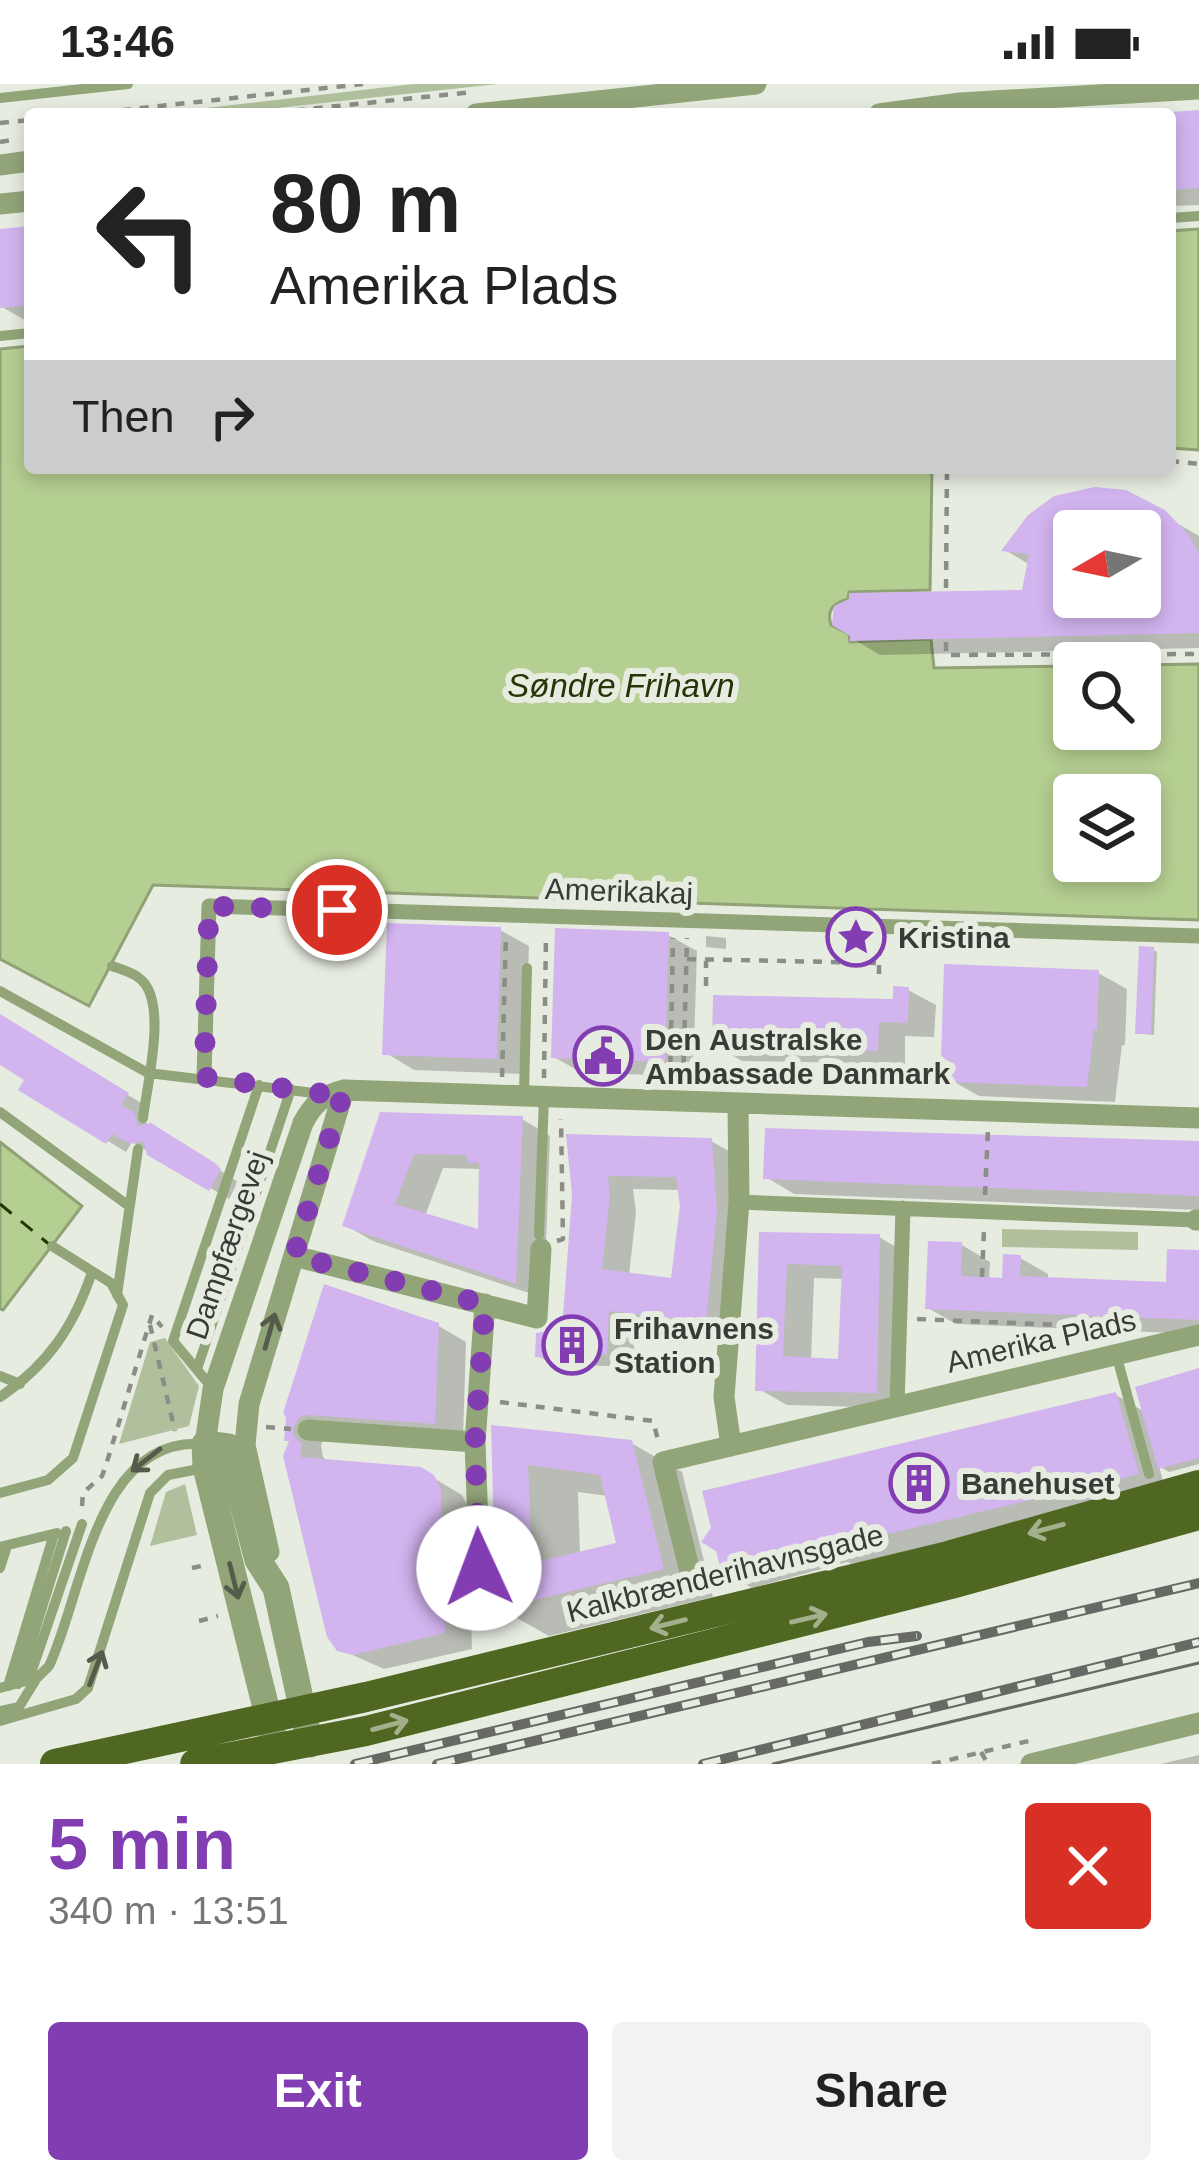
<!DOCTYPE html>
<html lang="en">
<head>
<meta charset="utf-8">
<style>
	body { margin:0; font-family:Helvetica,sans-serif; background:#f2f2f2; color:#222; height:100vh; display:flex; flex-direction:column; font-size:45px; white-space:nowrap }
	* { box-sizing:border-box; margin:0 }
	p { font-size:39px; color:#767676 }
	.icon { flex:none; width:66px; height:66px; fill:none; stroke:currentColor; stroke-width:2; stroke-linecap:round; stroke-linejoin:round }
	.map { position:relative; height:1680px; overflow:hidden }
	.panel { display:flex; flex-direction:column; background:#fff; flex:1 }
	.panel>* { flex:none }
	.banner { position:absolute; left:24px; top:24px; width:1152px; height:366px; border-radius:12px; box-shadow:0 6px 18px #0003; background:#fff; color:#222; overflow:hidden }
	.needle { width:78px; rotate:261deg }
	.buttons { position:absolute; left:1053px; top:426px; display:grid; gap:24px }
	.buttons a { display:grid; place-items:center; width:108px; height:108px; border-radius:12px; background:#fff; box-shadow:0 6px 18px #0003; font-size:60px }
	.pin { position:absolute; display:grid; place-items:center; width:102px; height:102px; color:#fff; margin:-51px; border:6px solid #fff; border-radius:50%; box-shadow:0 3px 12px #0007 }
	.me { position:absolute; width:132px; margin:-66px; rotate:358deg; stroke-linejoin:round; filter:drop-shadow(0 0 9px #0008) }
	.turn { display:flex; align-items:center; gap:42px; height:252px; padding:0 48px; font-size:54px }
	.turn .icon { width:156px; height:156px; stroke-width:2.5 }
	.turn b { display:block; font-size:84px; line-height:102px }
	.then { display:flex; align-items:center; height:114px; padding:0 48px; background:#0003; gap:24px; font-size:45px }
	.round { display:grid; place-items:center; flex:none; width:126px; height:126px; border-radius:12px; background:#f2f2f2 }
	.head { display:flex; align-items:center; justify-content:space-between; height:204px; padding:0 48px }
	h1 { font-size:72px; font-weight:700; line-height:90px; color:#813db1 }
	.button { display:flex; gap:24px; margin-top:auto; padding:24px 48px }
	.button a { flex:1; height:138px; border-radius:12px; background:#813db1; color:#fff; font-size:48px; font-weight:700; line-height:138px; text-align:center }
	.button a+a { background:#f2f2f2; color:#222 }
	.status { display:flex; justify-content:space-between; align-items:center; height:84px; padding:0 60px; background:#fff; direction:ltr }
	.status svg { height:33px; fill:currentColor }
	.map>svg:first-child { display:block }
	.green { fill:#b1c09c }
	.water { fill:#b5ce91; stroke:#90a276; stroke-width:3; fill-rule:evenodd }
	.shadow { fill:#0003; fill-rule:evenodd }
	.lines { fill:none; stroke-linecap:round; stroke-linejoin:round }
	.ferry { stroke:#263507; stroke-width:3; stroke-dasharray:15 12; stroke-linecap:butt }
	.building { fill:#d2b4ef; fill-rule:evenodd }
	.path { stroke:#8a8e87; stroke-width:4.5; stroke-dasharray:9 9; stroke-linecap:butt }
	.service { stroke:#92a578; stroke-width:10 }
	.pedestrian { stroke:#92a578; stroke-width:15 }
	.minor { stroke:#92a578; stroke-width:21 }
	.tertiary { stroke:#92a578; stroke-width:27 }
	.primary { stroke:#4f6721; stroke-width:30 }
	.tram { stroke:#676a64; stroke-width:3 }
	.rail-casing { stroke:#676a64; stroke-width:10 }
	.rail { stroke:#e7ece1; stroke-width:6; stroke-dasharray:18; stroke-linecap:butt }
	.oneway { stroke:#545b4a }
	.oneway2 { stroke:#a3b08b }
	.route { stroke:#813db1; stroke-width:21; stroke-dasharray:0 37.8 }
	.labels { text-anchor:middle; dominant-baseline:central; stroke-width:12; stroke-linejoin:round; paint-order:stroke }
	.street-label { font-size:30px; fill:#393b37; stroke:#e7ece1 }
	.poi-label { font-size:30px; font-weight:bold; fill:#393b37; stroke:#e7ece1; text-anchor:start }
	.water-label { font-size:33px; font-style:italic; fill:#263507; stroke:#e7ece1 }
</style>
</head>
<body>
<div class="status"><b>13:46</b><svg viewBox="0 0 49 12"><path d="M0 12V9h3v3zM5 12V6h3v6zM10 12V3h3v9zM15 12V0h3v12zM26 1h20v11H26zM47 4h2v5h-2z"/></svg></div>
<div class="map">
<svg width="1199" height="1680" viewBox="0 0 1199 1680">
	<rect width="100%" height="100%" fill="#e7ece1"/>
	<path class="green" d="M 414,0 L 498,0 L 223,30 L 155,30 Z
		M 1002,1145 L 1138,1148 L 1138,1166 L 1002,1163 Z
		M 165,1254 L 199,1302 L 189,1342 L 119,1360 L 150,1258 Z
		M 185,1400 L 197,1451 L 150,1462 L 166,1408 Z"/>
	<path class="water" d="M 1199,145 L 1199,366 L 1170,364 L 1170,147 Z
		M 30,262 L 30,384 L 932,384 L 930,506 L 849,508 L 848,515 C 834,519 826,525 831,541 L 849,550 L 850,558 L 931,555 L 934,584 L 1074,582 L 1074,645 L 1140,645 L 1140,581 L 1199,580 L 1199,836 L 153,801 L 89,922 L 0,875 L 0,265 ZM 1074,711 L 1140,711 L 1140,777 L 1074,777 Z
		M 0,1058 L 82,1122 L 3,1226 L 0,1225 Z"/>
	<path class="shadow" d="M 1199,29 L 1199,121 L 1172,122 L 1170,31 Z
		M 30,145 L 30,239 L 2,223 L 0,201 L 0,148 Z
		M 1125,409 L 1199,452 L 1199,564 L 880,571 L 853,555 L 1024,509 L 1030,481 L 1005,466 ZM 1074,447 L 1140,447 L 1140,513 L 1074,513 Z
		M 500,846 L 529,862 L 524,990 L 414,986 L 386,969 Z
		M 668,851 L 697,867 L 693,992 L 582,989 L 554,973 Z
		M 706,852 L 726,854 L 726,865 L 706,863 Z
		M 1154,866 L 1157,868 L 1154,951 L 1142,950 L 1138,948 Z
		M 1098,889 L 1127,905 L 1125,961 L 1122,961 L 1115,1018 L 979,1012 L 951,996 L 952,979 L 944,974 Z
		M 908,906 L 936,921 L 934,953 L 905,952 L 905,980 L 742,977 L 715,961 L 896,918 Z
		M 0,932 L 146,1022 L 139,1034 L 238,1098 L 229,1115 L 132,1058 L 126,1068 L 22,1005 L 29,995 L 0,978 Z
		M 383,1031 L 522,1035 L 550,1052 L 544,1214 L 373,1157 L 345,1141 ZM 443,1084 L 482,1085 L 481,1149 L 425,1132 Z
		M 569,1053 L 711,1057 L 738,1072 L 732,1251 L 635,1241 L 633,1283 L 578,1281 L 578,1287 L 564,1287 L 538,1272 L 564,1248 L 575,1111 ZM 633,1105 L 681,1106 L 683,1122 L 673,1197 L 629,1191 L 636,1129 Z
		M 1199,1060 L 1199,1126 L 794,1110 L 766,1093 Z
		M 762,1151 L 879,1153 L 908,1170 L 904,1324 L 787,1321 L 759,1305 ZM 814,1194 L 844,1195 L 841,1278 L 811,1277 Z
		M 962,1161 L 990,1178 L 989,1196 L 1005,1197 L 1020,1174 L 1048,1190 L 1048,1196 L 1169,1201 L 1199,1169 L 1199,1250 L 956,1240 L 928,1224 Z
		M 437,1241 L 466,1258 L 463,1354 L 329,1348 L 321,1361 L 323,1373 L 330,1379 L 420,1386 L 462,1411 L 468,1423 L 472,1565 L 384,1585 L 339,1565 L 289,1332 Z
		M 1199,1287 L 1199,1380 L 1169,1388 L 1159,1382 L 1165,1405 L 852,1480 L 847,1478 L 752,1504 L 725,1488 L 1116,1311 L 1145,1328 Z
		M 494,1345 L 631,1359 L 682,1388 L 713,1513 L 549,1552 L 499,1524 ZM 578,1408 L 608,1412 L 620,1461 L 580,1470 Z
		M 1199,1671 L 1199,1680 L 1161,1680 Z"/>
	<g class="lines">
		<path class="ferry" d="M 0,1120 L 50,1161"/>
	</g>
	<path class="building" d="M 1199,26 L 1199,104 L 1170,106 L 1170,28 Z
		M 30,142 L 30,221 L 0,224 L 0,145 Z
		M 1095,403 L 1126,406 L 1165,426 L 1189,451 L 1199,470 L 1199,549 L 850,557 L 850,552 L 832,541 L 834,522 L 849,515 L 849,509 L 1022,506 L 1029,470 L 1001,467 L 1028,431 L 1054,412 ZM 1074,447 L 1140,447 L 1140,513 L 1074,513 Z
		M 387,839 L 501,843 L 497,975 L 382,971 Z
		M 555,844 L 669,848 L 665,978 L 551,974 Z
		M 1139,862 L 1154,863 L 1151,950 L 1135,950 Z
		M 944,880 L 1099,886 L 1097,946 L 1094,946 L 1087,1003 L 948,998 L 949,976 L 941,976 Z
		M 893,902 L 909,903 L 908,939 L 879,938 L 878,967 L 712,963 L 713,911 L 893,915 Z
		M 0,930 L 129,1009 L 121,1021 L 134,1028 L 138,1042 L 151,1039 L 215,1079 L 221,1085 L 209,1107 L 147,1071 L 143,1057 L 130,1060 L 112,1050 L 106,1060 L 18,1006 L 24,996 L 0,981 Z
		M 380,1028 L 523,1032 L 516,1200 L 342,1142 ZM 414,1070 L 467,1071 L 468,1079 L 479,1079 L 478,1145 L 395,1120 Z
		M 765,1044 L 1199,1057 L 1199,1112 L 763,1095 Z
		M 566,1050 L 712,1054 L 717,1127 L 706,1238 L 609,1227 L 607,1270 L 553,1268 L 552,1274 L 535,1273 L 536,1249 L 562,1245 L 572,1111 ZM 608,1092 L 676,1093 L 680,1122 L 671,1194 L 602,1185 L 610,1112 Z
		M 759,1148 L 880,1150 L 877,1309 L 755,1307 ZM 787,1180 L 842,1182 L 838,1275 L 783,1272 Z
		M 928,1157 L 962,1158 L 961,1192 L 1002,1194 L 1003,1170 L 1021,1171 L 1020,1192 L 1166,1198 L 1167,1165 L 1199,1166 L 1199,1236 L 925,1225 Z
		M 324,1200 L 439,1239 L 435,1340 L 309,1331 L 300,1333 L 293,1344 L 295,1354 L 302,1359 L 300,1373 L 421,1383 L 434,1391 L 441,1405 L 445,1549 L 353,1571 L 337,1567 L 327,1553 L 283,1372 L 289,1357 L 284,1357 L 286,1333 L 283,1329 Z
		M 1199,1284 L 1199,1374 L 1158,1385 L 1135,1303 Z
		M 1116,1308 L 1139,1390 L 821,1466 L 821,1463 L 722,1490 L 716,1467 L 701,1458 L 711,1444 L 702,1407 Z
		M 491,1341 L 632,1356 L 664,1485 L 496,1525 ZM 528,1381 L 600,1391 L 616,1459 L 532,1479 Z"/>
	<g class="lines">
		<path class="path" d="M 86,30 L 363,0
			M 260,30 L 473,8
			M 0,39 L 30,36
			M 0,58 L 12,56
			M 1170,377 L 1199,380
			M 946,504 L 947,384
			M 946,558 L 946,571 L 1199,570
			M 687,875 L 879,879
			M 879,890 L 879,860
			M 706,902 L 706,877
			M 502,993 L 506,849
			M 544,994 L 546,850
			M 670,999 L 673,854
			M 683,999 L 687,854
			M 985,1111 L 988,1045
			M 557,1157 L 563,1155 L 561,1035
			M 982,1193 L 984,1146
			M 917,1235 L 1133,1244
			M 150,1241 L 175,1347
			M 500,1318 L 653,1337 L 658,1356
			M 266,1343 L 291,1345
			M 82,1422 L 83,1409 L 102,1392 L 106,1381 L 152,1231 L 162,1243
			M 192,1484 L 206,1481
			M 199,1537 L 218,1532
			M 981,1668 L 988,1680
			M 932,1680 L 1037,1655"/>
		<path class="service" d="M 0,14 L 128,0
			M 1170,134 L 1199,132
			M 0,252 L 30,249
			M 112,882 C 120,885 132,888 139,894 C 169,915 147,1000 143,1034
			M 0,907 L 148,989 L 322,1010
			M 524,1012 L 527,884
			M 0,1028 L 129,1122
			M 539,1151 L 544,1012
			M 117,1211 L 138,1065
			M 1116,1270 L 1149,1390
			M 197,1285 L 291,1005
			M 0,1292 L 20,1300
			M 213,1305 L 173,1257 L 259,1001
			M 0,1313 C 48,1281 74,1242 92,1188
			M 0,1409 L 48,1396 L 73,1374 L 123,1221 L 111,1199 L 52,1162
			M 0,1463 L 57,1449
			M 0,1484 L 7,1462
			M 28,1598 L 82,1440
			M 18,1600 L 66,1447
			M 8,1602 L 54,1450
			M 0,1604 L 37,1594 L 49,1582 C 83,1510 96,1353 202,1360
			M 0,1627 L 19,1623 L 35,1597
			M 0,1637 L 76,1615 L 88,1604 L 150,1409 L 168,1391 L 204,1384"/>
		<path class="pedestrian" d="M 204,993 L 209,822 L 1199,852
			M 739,1118 L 1196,1136
			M 897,1322 L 903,1124"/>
		<path class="minor" d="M 476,30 L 756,0
			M 879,30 L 960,19 L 1199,5
			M 0,81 L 30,77
			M 0,120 L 30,117
			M 1196,1136 L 1199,1136
			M 294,1172 L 537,1234 L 541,1165
			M 308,1346 L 475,1358
			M 205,1360 L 213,1305 L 303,1039 C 313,1020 323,1011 344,1006 L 1199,1034
			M 731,1362 L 724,1313 L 739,1118 L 738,1019
			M 269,1468 L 245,1361 L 249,1320 L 344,1006
			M 691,1492 L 663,1378 L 1199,1251
			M 481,1527 L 475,1358 L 485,1220
			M 1031,1680 L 1199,1639"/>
		<path class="tertiary" d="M 274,1656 L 206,1383 L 205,1360 L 228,1363 L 258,1476 L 276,1504 L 310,1660"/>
		<path class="primary" d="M 55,1680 L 366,1613 L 691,1534 L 948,1472 L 1199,1401
			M 195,1680 L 366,1647 L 951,1500 L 1199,1431"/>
		<path class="tram" d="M 773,1680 L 1199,1579"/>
		<g class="rail-casing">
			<path id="rail" d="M 355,1680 L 868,1558 L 917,1552
				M 437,1680 L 1199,1499
				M 703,1680 L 1199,1558"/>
		</g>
		<use href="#rail" class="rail"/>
	</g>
	<defs><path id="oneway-shaft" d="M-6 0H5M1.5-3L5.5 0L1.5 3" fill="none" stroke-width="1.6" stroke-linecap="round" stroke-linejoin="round" transform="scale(3)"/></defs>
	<g class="oneway">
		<use href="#oneway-shaft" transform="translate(270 1247) rotate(-74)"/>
		<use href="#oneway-shaft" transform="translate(146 1376) rotate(142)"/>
		<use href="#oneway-shaft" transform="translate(234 1497) rotate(76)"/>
		<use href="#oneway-shaft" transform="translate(96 1584) rotate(-69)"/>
	</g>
	<g class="oneway2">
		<use href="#oneway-shaft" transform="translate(1046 1445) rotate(165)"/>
		<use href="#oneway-shaft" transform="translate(809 1534) rotate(-13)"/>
		<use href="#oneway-shaft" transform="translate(668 1540) rotate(166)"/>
		<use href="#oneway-shaft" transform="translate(390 1641) rotate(-15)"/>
	</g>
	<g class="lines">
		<path class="route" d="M 337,826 L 209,822 L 204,993 L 326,1010 L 344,1006 L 294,1172 L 485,1220 L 475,1358 L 479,1484"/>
	</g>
	<defs>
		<g id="sight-ring" transform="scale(3)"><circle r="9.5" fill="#e7ece1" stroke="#813db1" stroke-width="1.5"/><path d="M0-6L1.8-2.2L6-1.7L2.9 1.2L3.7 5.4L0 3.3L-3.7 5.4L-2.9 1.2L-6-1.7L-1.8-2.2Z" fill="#813db1"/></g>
		<g id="civic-ring" transform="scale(3)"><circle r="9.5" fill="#e7ece1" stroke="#813db1" stroke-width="1.5"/><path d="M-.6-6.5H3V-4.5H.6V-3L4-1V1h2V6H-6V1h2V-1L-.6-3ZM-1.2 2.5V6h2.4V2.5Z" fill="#813db1"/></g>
		<g id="building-ring" transform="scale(3)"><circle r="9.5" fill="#e7ece1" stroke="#813db1" stroke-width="1.5"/><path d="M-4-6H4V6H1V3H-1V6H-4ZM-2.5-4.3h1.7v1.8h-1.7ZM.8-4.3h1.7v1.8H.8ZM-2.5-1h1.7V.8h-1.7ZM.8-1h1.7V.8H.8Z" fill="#813db1"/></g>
	</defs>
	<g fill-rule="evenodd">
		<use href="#sight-ring" x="856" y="853"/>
		<use href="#civic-ring" x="603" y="972"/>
		<use href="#building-ring" x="572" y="1261"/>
		<use href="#building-ring" x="919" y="1399"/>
	</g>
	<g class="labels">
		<g class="street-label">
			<text transform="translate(619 807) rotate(2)">Amerikakaj</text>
			<text transform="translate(227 1161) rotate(-71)">Dampfærgevej</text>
			<text transform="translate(1041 1257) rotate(-13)">Amerika Plads</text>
			<text transform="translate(725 1489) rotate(-14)">Kalkbrænderihavnsgade</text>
		</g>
		<g class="poi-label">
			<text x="898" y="853">Kristina</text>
			<text x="645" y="955">Den Australske<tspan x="645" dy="34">Ambassade Danmark</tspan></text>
			<text x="614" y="1244">Frihavnens<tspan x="614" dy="34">Station</tspan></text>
			<text x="961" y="1399">Banehuset</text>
		</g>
		<g class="water-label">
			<text x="621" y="601">Søndre Frihavn</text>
		</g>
	</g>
</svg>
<div class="buttons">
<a><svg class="needle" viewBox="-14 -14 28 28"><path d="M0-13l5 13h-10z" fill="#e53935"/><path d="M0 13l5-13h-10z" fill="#767676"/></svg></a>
<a><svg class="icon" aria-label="search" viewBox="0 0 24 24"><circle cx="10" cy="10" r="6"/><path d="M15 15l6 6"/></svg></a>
<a><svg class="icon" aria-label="layers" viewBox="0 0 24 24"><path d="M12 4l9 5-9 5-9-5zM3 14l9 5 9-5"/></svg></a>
</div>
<div class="pin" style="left:337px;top:826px;background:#d93025"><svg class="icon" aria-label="arrive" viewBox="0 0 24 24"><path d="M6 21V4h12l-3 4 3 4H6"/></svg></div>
<svg class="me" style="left:479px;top:1484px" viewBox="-20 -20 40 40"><circle r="19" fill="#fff"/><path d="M0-13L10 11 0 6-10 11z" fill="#813db1"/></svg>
<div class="banner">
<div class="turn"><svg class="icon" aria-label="left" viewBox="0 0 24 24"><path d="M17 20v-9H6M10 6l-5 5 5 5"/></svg><div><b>80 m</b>Amerika Plads</div></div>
<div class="then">Then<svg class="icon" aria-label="right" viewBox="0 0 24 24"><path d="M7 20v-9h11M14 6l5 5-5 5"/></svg></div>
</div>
</div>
<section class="panel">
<div class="head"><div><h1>5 min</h1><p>340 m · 13:51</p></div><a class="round" style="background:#d93025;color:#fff"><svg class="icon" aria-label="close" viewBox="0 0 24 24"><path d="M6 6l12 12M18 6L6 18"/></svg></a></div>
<div class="button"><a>Exit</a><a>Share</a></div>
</section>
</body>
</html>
